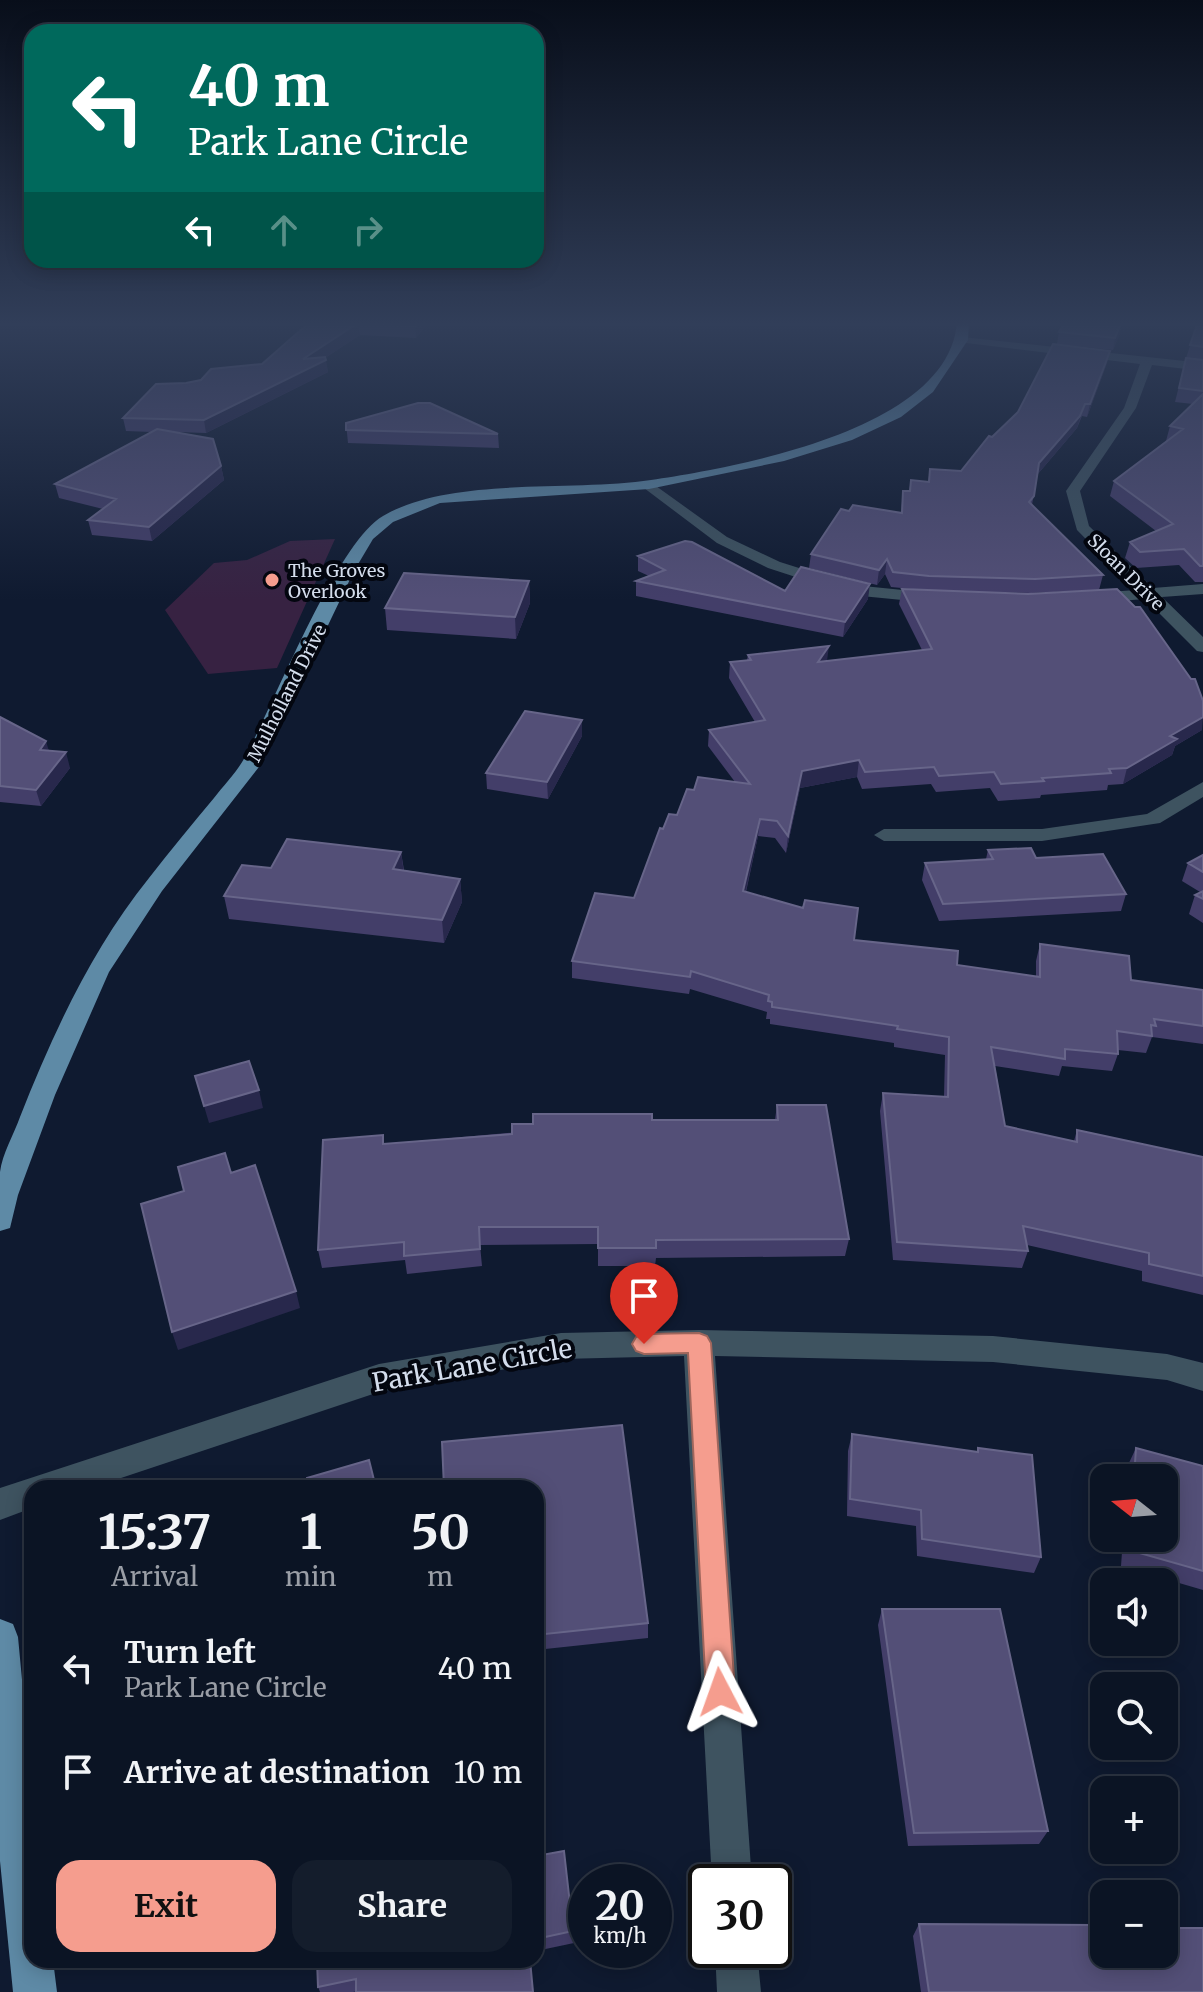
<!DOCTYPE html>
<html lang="en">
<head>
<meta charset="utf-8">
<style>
	body { margin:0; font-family:Merriweather,serif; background:#141d2c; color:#f1f3f6; height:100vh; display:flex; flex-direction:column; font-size:30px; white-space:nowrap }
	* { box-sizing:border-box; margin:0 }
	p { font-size:26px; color:#9a9ea6 }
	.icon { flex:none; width:44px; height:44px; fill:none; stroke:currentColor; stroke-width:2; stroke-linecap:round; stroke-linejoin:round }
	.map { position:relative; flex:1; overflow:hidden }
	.side { position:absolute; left:24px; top:1480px; width:520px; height:488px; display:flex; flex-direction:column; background:#0b1424; border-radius:24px; box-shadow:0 4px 20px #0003,0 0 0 2px #2b3341 }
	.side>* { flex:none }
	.top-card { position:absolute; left:24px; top:24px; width:520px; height:244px; border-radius:24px; box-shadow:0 4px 20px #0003,0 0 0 2px #2b3341; background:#00695c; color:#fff; overflow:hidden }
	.needle { width:52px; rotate:287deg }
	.controls { position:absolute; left:1090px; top:1464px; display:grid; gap:16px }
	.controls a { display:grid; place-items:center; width:88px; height:88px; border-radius:16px; background:#0b1424; box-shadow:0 4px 20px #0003,0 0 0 2px #2b3341; font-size:40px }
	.speed { position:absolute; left:568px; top:1864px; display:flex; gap:16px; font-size:40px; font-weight:700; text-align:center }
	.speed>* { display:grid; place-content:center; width:104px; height:104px; border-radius:50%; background:#0b1424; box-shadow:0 4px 20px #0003,0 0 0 2px #2b3341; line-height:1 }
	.speed small { font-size:20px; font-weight:400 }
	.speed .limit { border:4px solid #111; border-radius:12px; background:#fff; color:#111 }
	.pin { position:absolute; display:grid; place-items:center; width:68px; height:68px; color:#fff; margin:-82px -34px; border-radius:50% 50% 50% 0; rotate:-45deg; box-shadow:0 0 8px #0007 }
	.pin .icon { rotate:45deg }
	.me { position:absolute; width:88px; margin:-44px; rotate:356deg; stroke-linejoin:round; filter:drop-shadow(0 0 6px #0008) }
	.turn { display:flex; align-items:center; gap:28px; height:168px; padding:0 32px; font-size:36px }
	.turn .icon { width:104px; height:104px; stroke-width:2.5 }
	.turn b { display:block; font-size:56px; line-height:68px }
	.lanes { display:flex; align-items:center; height:76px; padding:0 32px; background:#0003; justify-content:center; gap:40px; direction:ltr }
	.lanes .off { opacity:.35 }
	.eta { display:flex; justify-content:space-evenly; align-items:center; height:136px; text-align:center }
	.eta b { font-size:48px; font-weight:700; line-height:56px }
	.primary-button { display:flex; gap:16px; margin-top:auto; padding:16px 32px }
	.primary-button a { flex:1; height:92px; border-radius:24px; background:#f59d8e; color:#111; font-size:32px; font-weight:700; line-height:92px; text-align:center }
	.primary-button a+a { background:#141d2c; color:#f1f3f6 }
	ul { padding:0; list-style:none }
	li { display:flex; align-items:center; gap:24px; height:104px; padding:0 32px }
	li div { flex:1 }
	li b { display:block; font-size:30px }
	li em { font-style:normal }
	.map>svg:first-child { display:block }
	.green { fill:#372242 }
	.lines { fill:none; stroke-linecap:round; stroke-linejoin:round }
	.minor { fill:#3e5360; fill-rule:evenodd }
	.major { fill:#5e8aa6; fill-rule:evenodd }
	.wall { fill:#433e69 }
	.shaded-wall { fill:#28284c }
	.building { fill:#534f77; stroke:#676589; stroke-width:2 }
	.route { fill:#f59d8e; stroke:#9f665c; stroke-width:2 }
	.poi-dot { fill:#f59d8e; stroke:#03060f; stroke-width:3 }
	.labels { text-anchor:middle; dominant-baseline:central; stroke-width:8; stroke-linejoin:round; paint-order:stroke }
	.far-poi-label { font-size:18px; fill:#d4ddec; stroke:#03060f; text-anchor:start }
	.far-street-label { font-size:18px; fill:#d4ddec; stroke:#03060f }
	.near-street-label { font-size:26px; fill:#d4ddec; stroke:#03060f }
</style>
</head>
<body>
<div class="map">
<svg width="1203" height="1992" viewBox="0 0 1203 1992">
	<rect width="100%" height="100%" fill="#0f1a30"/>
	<path class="green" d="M 335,539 L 277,668 L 208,674 L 165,610 L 214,563 L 247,560 L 290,541 Z"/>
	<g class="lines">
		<path class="minor" d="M 962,337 L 1203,363 L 1203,371 L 1152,365 L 1136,408 L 1080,491 L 1089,526 L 1153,588 L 1203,584 L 1203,594 L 1162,597 L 1203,637 L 1203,652 L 1197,651 L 1145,599 L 1094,603 L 1086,598 L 1094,593 L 1136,590 L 1077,530 L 1066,491 L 1124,408 L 1140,364 L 958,342 L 958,338 Z
			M 649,481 L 727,537 L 780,562 L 853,585 L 933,593 L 941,598 L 933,603 L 851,595 L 768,568 L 717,543 L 644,488 L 644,482 Z
			M 1203,782 L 1203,797 L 1160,823 L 1042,841 L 884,841 L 874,835 L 884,829 L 1042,829 L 1147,814 Z
			M 699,1330 L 993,1336 L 1167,1354 L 1203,1363 L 1203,1391 L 1167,1380 L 993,1362 L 715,1356 L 752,1882 L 712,1882 L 684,1356 L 561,1359 L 379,1392 L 91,1488 L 32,1488 L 32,1508 L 0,1520 L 0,1488 L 379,1364 L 561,1333 Z
			M 715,1950 L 757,1950 L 761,1992 L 717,1992 Z"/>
		<path class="major" d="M 957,321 L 969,321 L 968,340 L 933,392 L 901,417 L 852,440 L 784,461 L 649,489 L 440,503 L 393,522 L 373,539 L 354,571 L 262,763 L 162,891 L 109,972 L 55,1095 L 18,1195 L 10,1228 L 0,1231 C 0,1212 0,1191 0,1172 C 2,1154 14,1134 20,1117 C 53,1033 92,949 149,878 C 170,851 192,824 214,798 C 224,785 237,772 245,757 C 274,704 337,542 383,516 C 450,476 572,492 651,480 C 736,467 951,430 957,321 Z
			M 0,1619 L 13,1624 L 18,1637 L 32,1786 L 32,1960 L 53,1960 L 57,1992 L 13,1992 L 0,1861 Z"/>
	</g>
	<path class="wall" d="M 311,321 L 430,321 L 416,338 L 360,335 L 325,358 L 328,372 L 206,433 L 176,432 L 221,466 L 224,480 L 152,541 L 92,535 L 88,520 L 103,509 L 59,498 L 55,484 L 152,432 L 126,431 L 123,418 L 186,383 L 262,364 Z
		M 1198,322 L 1203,322 L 1203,582 L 1195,582 L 1179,565 L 1136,568 L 1125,558 L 1130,542 L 1156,531 L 1110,496 L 1114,481 L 1166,441 L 1170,426 L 1193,404 L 1175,402 L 1186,358 Z
		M 1059,332 L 1120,333 L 1113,350 L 1057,344 Z
		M 1107,363 L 1087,417 L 1082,416 L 1077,428 L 1037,475 L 1032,505 L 1103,575 L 1099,590 L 1031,593 L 985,592 L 1202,730 L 1175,746 L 1172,755 L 1123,784 L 1108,785 L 1107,790 L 1041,795 L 1040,798 L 998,801 L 990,788 L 936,792 L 931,784 L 862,789 L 857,777 L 800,788 L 786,853 L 775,838 L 758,836 L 746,892 L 854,940 L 957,965 L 1036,977 L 1036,961 L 1040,944 L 1131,980 L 1203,990 L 1203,1044 L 1152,1037 L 1146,1053 L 1118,1050 L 1118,1054 L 1112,1071 L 1062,1066 L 1059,1076 L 995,1066 L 1005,1126 L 1074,1141 L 1077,1130 L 1203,1157 L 1203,1295 L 1142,1281 L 1142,1271 L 1027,1245 L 1028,1251 L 1022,1268 L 893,1260 L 880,1111 L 883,1093 L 944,1097 L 945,1055 L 894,1047 L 894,1043 L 770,1024 L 770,1019 L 766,1019 L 767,1012 L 690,989 L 689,994 L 572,978 L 572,961 L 634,898 L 663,829 L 677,815 L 694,790 L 735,782 L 708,746 L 709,730 L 755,722 L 729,678 L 730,662 L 747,660 L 748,655 L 827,661 L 922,650 L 899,604 L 902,589 L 912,589 L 891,587 L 885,574 L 877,585 L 809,568 L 811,554 L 849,511 L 901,513 L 903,491 L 909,491 L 911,480 L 928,482 L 930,469 L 961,471 L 992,437 Z
		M 346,423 L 498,434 L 499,448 L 348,443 Z
		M 638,556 L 785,591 L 868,599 L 843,637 L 636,596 L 636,581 L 649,576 L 638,571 Z
		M 529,581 L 530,603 L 516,639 L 387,630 L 385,608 Z
		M 0,717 L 49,750 L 70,768 L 41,806 L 0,802 Z
		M 582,720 L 582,736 L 548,799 L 487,789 L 486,773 Z
		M 988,850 L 1036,858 L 1126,894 L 1121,911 L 939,921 L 922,880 L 925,863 L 986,859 Z
		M 401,852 L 404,870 L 460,879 L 462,902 L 444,943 L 229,919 L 224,896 L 271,868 Z
		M 1203,855 L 1203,923 L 1189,914 L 1195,895 L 1200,892 L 1182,881 L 1188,863 Z
		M 777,1105 L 849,1239 L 845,1256 L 656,1258 L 655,1266 L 598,1266 L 598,1244 L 480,1245 L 482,1266 L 407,1274 L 405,1260 L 322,1268 L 318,1250 L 383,1135 L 384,1144 L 652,1120 L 775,1120 Z
		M 622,1425 L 648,1623 L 648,1638 L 536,1650 L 536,1488 L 444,1488 L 442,1442 Z
		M 852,1434 L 977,1452 L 978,1448 L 1041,1557 L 1034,1573 L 917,1556 L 916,1526 L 847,1516 L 848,1451 Z
		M 1136,1448 L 1203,1466 L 1203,1590 L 1121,1566 L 1123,1538 L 1164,1538 L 1164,1478 L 1127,1478 L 1128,1465 Z
		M 882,1609 L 1048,1831 L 1039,1844 L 908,1846 L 878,1625 Z
		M 536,1856 L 573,1931 L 574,1943 L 536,1951 Z
		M 919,1924 L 1093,1928 L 1203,1992 L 921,1992 L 913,1936 Z
		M 317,1960 L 530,1960 L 353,1992 L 320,1992 L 318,1987 Z"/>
	<path class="shaded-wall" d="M 420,321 L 430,321 L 416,338 L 415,326 Z
		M 1122,321 L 1120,333 L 1113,350 L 1115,338 Z
		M 358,323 L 360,335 L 311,367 L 326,360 L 328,372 L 206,433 L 204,420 L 303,359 Z
		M 1110,351 L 1107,363 L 1087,417 L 1090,404 Z
		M 1085,404 L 1077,428 L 1036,476 L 1039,463 Z
		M 221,466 L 224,480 L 152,541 L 149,527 Z
		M 887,559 L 885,574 L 877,585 L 879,570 Z
		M 529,581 L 530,603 L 516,639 L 515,617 Z
		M 870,584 L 868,599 L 843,637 L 845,622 Z
		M 829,646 L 827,661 L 818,662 Z
		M 1203,717 L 1202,730 L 1175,746 L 1172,755 L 1123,784 L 1127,768 L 1170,736 Z
		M 582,720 L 582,736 L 548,799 L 547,782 Z
		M 46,741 L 51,758 L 40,750 Z
		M 66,752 L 70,768 L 41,806 L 36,790 Z
		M 859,760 L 857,777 L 800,788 L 786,853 L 788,836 L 802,771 Z
		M 760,819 L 758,836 L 742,908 L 743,891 Z
		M 401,852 L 404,874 L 393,869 Z
		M 460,879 L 462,902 L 444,943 L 442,920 Z
		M 259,1090 L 263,1108 L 209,1123 L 204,1106 Z
		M 296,1291 L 300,1308 L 178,1350 L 172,1332 Z"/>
	<path class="building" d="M 311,321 L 420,321 L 415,326 L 358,323 L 303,359 L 325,357 L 326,360 L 204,420 L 123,418 L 156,384 L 186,383 L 201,380 L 211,369 L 262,364 Z
		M 1065,321 L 1122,321 L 1115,338 L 1059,332 Z
		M 1198,322 L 1203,322 L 1203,347 L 1190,345 Z
		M 1053,344 L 1110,351 L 1090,404 L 1085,404 L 1080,416 L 1039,463 L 1034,496 L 1029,502 L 1103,575 L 1035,579 L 929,576 L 893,572 L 887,559 L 879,570 L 811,554 L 841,509 L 849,511 L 853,505 L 902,513 L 903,491 L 910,491 L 911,480 L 929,482 L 930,469 L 961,471 L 989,436 L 992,437 L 1018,412 Z
		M 1186,358 L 1203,360 L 1203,391 L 1179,388 Z
		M 1203,394 L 1203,566 L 1200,566 L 1184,549 L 1140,552 L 1130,542 L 1173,524 L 1114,481 L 1183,429 L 1170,426 Z
		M 418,403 L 430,403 L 498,434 L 346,430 L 346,423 Z
		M 157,429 L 213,439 L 221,466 L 149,527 L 88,520 L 116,499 L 55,484 Z
		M 685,541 L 692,542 L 785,591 L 801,567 L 870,584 L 845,622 L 636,581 L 665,570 L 638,556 Z
		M 404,573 L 529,581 L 515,617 L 385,608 Z
		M 902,589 L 1028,594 L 1117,589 L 1135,607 L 1140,607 L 1191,679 L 1195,679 L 1203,701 L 1203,717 L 1170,736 L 1177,739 L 1127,768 L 1109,769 L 1111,773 L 1042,778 L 1044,781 L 1001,784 L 994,772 L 939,776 L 934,767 L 865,772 L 859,760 L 802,771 L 788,836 L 777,821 L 760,819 L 743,891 L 803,908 L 805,900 L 858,908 L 854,940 L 958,951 L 957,965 L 1040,977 L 1040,944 L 1129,956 L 1131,980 L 1203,990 L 1203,1026 L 1154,1019 L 1156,1026 L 1151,1025 L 1152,1036 L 1117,1031 L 1118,1054 L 1065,1049 L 1065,1059 L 991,1047 L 1005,1126 L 1077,1142 L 1077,1130 L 1203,1157 L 1203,1276 L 1149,1264 L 1149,1253 L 1023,1226 L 1028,1251 L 897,1242 L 883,1093 L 948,1097 L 949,1037 L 897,1029 L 898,1026 L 772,1007 L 772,1002 L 768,1001 L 769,995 L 691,971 L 690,977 L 572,961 L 595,893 L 634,898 L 660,828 L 663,829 L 669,814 L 677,815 L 687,789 L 694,790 L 698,777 L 750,784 L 709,730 L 765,720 L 730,662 L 751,660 L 748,655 L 829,646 L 818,662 L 932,649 Z
		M 525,711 L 582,720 L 547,782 L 486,773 Z
		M 0,717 L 46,741 L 40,750 L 66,752 L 36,790 L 0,786 Z
		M 287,839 L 401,852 L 393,869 L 460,879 L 442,920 L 224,896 L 242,865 L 271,868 Z
		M 1031,848 L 1036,858 L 1103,854 L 1126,894 L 943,904 L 925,863 L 993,859 L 988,850 Z
		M 1203,855 L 1203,872 L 1188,863 Z
		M 1203,891 L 1203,899 L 1195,895 Z
		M 249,1061 L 259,1090 L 204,1106 L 195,1076 Z
		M 777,1105 L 826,1105 L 849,1239 L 656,1240 L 656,1248 L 598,1248 L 598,1227 L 479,1227 L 480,1249 L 404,1256 L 404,1242 L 318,1250 L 323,1140 L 383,1135 L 383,1144 L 512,1134 L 512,1124 L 533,1124 L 533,1114 L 652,1114 L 652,1120 L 778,1120 Z
		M 225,1153 L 231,1173 L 255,1165 L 296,1291 L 172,1332 L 141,1204 L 184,1191 L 178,1167 Z
		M 622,1425 L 648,1623 L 536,1635 L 536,1488 L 444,1488 L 442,1442 Z
		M 852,1434 L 978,1452 L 978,1448 L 1032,1455 L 1041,1557 L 922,1539 L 921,1510 L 850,1499 Z
		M 1136,1448 L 1203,1466 L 1203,1571 L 1129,1550 L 1130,1538 L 1164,1538 L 1164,1478 L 1134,1478 Z
		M 369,1460 L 376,1488 L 308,1488 L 307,1478 Z
		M 882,1609 L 1000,1609 L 1048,1831 L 914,1833 Z
		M 564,1851 L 573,1931 L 536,1939 L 536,1856 Z
		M 919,1924 L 1092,1925 L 1093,1928 L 1104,1928 L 1104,1954 L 1164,1954 L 1164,1928 L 1203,1928 L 1203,1992 L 929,1992 Z
		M 317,1960 L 530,1960 L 533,1992 L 356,1992 L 356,1979 L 318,1987 Z"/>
	<linearGradient id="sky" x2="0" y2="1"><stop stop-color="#080e1a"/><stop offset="0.54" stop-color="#313e59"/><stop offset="1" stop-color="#313e59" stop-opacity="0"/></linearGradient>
	<rect width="1203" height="600" fill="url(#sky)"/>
	<path class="route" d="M 699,1333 L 707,1336 L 711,1343 L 735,1692 L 730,1702 L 720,1706 L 710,1702 L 706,1692 L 688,1353 L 644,1354 L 636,1351 L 632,1344 L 636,1337 L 644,1334 Z"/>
	<circle class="poi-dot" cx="272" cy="580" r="8"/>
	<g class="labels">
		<g class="far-poi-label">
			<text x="288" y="570">The Groves<tspan x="288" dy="21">Overlook</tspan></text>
		</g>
		<g class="far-street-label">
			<text transform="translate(1126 572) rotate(45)">Sloan Drive</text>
			<text transform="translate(287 693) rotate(-63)">Mulholland Drive</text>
		</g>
		<g class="near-street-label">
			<text transform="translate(472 1365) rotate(-10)">Park Lane Circle</text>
		</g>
	</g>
</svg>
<div class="controls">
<a><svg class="needle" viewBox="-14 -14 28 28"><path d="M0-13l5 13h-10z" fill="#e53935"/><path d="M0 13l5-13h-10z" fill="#9a9ea6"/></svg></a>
<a><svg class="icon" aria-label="sound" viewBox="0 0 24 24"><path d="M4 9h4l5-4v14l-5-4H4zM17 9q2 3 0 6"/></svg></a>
<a><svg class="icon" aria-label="search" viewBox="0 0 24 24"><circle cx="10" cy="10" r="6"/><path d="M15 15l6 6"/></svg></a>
<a>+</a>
<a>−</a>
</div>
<div class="speed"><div>20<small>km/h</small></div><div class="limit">30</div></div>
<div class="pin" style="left:644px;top:1344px;background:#d93025"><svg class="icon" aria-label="arrive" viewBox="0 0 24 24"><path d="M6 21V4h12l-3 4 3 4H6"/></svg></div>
<svg class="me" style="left:720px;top:1692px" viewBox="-20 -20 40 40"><path d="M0-17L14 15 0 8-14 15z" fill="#f59d8e" stroke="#fff" stroke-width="4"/></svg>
<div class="top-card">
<div class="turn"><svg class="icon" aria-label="left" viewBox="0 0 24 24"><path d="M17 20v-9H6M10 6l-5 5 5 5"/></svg><div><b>40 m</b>Park Lane Circle</div></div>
<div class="lanes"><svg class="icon" aria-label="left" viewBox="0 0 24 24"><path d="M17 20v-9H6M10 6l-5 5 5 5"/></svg><svg class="icon off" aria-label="ahead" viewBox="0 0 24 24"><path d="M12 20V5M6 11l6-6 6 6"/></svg><svg class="icon off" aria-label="right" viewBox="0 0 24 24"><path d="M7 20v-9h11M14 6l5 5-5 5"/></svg></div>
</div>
<section class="side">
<div class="eta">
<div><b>15:37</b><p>Arrival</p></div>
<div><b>1</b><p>min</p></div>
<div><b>50</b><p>m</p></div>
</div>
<ul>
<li><svg class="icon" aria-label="left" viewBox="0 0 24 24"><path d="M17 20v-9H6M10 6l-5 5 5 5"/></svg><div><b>Turn left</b><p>Park Lane Circle</p></div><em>40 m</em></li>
<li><svg class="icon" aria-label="arrive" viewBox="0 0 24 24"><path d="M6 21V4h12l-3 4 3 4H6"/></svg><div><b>Arrive at destination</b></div><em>10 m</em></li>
</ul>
<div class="primary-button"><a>Exit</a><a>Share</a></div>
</section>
</div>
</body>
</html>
